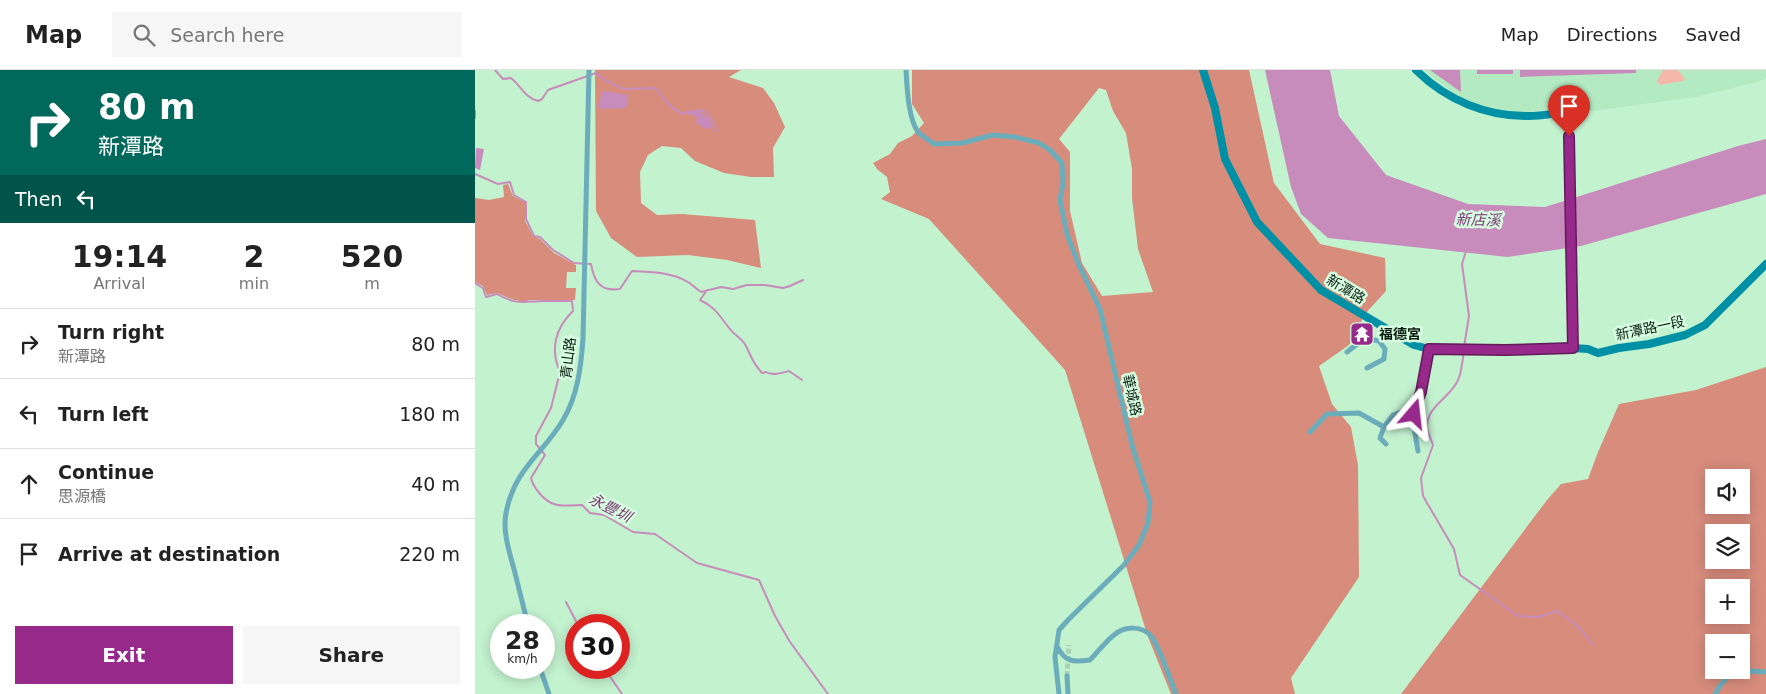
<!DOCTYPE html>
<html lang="en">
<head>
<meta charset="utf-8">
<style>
	body { margin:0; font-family:"DejaVu Sans","Noto Sans TC",sans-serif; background:#f6f6f6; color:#222; height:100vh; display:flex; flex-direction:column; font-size:19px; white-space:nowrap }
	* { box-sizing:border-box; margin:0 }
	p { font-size:16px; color:#767676 }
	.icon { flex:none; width:28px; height:28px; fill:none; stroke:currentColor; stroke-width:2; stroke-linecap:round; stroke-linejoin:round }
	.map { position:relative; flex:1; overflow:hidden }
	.panel { display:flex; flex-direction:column; background:#fff; width:475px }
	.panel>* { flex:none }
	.top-card { background:#00695c; color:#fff; overflow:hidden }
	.buttons { position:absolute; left:1230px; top:399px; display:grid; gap:10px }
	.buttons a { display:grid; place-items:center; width:45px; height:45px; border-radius:0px; background:#fff; box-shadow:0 2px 12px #0003; font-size:25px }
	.speed { position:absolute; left:15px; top:544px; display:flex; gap:10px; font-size:25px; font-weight:700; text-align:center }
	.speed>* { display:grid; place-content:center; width:65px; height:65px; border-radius:50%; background:#fff; box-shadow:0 2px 12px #0003; line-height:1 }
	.speed small { font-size:12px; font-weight:400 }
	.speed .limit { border:8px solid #d22; background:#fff; color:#111 }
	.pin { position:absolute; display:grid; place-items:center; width:42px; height:42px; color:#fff; margin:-51px -21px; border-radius:50% 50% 50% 0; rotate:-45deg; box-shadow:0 0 5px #0007 }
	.pin .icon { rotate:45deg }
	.me { position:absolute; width:55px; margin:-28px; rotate:17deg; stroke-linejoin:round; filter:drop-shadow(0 0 4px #0008) }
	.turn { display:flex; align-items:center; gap:18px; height:105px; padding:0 15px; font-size:22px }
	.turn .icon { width:65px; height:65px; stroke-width:2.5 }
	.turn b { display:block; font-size:35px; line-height:42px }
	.then { display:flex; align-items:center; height:48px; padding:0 15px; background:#0003; gap:10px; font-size:19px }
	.eta { display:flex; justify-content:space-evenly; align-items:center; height:85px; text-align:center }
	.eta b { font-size:30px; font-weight:600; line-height:35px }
	.primary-button { display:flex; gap:10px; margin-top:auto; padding:10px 15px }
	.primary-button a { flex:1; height:58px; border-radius:0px; background:#97298a; color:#fff; font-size:20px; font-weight:600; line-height:58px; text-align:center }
	.primary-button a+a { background:#f6f6f6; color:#222 }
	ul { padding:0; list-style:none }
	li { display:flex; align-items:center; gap:15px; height:70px; padding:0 15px; border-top:1px solid #e0e0e0 }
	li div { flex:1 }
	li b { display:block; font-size:19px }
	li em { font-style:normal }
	header { display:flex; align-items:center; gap:30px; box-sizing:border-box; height:70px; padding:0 25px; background:#fff; border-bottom:1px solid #e0e0e0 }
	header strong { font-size:24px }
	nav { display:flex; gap:28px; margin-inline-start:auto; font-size:18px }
	.search { width:350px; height:45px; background:#f6f6f6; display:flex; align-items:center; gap:12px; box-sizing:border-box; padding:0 18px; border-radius:0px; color:#767676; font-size:19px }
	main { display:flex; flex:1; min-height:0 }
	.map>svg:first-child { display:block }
	.built { fill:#b3eac2 }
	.green { fill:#f4b8ab }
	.forest { fill:#d78c7c; fill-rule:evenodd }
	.water { fill:#c78cbc }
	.pier { fill:#c3f2cf }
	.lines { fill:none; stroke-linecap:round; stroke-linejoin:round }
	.stream { stroke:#c78cbc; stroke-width:2 }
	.street-tunnel { stroke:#a7d2b2; stroke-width:5; stroke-dasharray:5 2.5; stroke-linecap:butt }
	.street { stroke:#6cadbb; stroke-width:5 }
	.secondary { stroke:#0090a6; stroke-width:8 }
	.route-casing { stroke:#621b5a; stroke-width:12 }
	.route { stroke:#97298a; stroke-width:9 }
	.labels { text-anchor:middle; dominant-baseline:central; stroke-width:5; stroke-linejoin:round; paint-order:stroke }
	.street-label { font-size:14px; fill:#0b1d11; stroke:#d7fde1 }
	.poi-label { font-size:14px; font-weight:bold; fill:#0b1d11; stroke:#d7fde1; text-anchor:start }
	.water-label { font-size:15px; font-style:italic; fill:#7c3673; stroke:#d7fde1 }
</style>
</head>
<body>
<header>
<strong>Map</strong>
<div class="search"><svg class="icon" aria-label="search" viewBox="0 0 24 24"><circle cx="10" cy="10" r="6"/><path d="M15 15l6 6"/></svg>Search here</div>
<nav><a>Map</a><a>Directions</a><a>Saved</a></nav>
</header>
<main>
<section class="panel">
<div class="top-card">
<div class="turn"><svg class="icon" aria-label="right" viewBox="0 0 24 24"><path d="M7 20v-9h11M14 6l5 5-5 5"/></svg><div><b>80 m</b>新潭路</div></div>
<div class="then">Then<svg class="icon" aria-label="left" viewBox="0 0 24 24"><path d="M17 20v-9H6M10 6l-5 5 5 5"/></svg></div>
</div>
<div class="eta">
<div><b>19:14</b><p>Arrival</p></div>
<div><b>2</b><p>min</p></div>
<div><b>520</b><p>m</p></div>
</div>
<ul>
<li><svg class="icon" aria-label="right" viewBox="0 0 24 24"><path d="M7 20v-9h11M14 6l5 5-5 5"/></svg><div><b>Turn right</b><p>新潭路</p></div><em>80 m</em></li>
<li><svg class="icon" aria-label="left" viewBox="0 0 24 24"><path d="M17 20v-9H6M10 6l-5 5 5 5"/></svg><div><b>Turn left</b></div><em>180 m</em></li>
<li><svg class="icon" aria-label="ahead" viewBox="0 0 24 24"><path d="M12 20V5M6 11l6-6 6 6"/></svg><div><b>Continue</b><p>思源橋</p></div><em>40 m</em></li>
<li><svg class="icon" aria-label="arrive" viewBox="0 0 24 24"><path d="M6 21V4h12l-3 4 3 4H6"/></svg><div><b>Arrive at destination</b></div><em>220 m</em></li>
</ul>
<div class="primary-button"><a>Exit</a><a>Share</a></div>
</section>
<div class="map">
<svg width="1291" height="624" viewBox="0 0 1291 624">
	<rect width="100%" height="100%" fill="#c3f2cf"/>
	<path class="built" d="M 948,0 L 1291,0 L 1291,8 L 1282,12 L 1221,27 L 1109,42 L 1105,21 L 1080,25 L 1080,28 L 1077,29 L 1078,38 L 1055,42 L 1032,42 L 1000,34 L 981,25 Z"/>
	<path class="green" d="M 1188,0 L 1203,0 L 1210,9 L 1208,11 L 1185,15 L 1182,11 Z"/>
	<path class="forest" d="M 120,0 L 266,0 L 254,7 L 288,18 L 299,33 L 310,57 L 298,78 L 299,107 L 276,107 L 249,103 L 220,91 L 206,78 L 187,76 L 173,85 L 165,102 L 166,133 L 182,145 L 207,144 L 280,150 L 286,198 L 252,190 L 213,185 L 162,187 L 136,168 L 121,141 Z
		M 437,0 L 774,0 L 799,113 L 845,174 L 910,188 L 911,221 L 890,244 L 874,275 L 844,296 L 857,334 L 876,357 L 883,395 L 884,507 L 816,608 L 820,624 L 696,624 L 673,567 L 590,300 L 454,149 L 406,129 L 415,122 L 412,107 L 402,99 L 398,93 L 415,84 L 423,73 L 437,66 L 449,53 L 437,34 ZM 624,18 L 631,20 L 638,41 L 651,63 L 657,99 L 657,128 L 663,179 L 678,222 L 627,226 L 607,193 L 595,141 L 595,82 L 584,69 Z
		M 33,114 L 38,126 L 50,132 L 50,151 L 58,166 L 65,169 L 79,183 L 101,195 L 101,202 L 92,202 L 91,218 L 101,218 L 100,230 L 55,230 C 44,234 31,227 22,223 L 12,225 L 8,216 L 0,212 L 0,128 L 14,130 L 29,127 L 28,115 Z
		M 1291,297 L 1291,624 L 926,624 L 1072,430 L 1086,414 L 1113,409 L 1123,382 L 1144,334 L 1221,320 ZM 1239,408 L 1266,408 L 1266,435 L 1239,435 ZM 1239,462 L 1266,462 L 1266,490 L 1239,490 ZM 1239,518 L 1266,518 L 1266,545 L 1239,545 ZM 1239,572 L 1266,572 L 1266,600 L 1239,600 Z"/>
	<path class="water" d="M 790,0 L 855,0 L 864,46 L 911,105 L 993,134 L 1070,137 L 1263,76 L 1291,69 L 1291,124 L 1106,176 L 1033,187 L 853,168 L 826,144 L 816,117 Z
		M 955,0 L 985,0 L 986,22 Z
		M 1002,0 L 1038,0 L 1038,4 L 1002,4 Z
		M 1045,0 L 1161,0 L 1161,3 L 1045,7 Z
		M 131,21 L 153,25 L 153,34 L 150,38 L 125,39 L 123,36 L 127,22 Z
		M 217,41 L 226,41 L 229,47 L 232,45 L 237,55 L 237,59 L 229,58 L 221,53 L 222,47 L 216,45 Z
		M 1,78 L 9,79 L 5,100 L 0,98 Z"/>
	<path class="pier" d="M 1098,126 L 1099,180 L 1092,181 L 1091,128 Z"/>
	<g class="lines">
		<path class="stream" d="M 20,0 L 28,9 L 36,8 C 46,16 50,28 63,31 L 67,29 L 73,20 L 121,3 L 130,10 L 148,19 L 180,18 C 184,21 185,25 188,28 C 193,34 201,41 208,44 L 212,42 L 216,44
			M 0,41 L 0,48
			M 212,42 L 228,40 L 234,45 L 242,61
			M 0,104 L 23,114 L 35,112 L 39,125 L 51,132 L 51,149 L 59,166 L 65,167 L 78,180 L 99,193 L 116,194 C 119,211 125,222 145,219 L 157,201 C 176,202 196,202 213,212 C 218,215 221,219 226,222 L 246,217 L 258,219 L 272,215 L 290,215 L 308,218 L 315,216 L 328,210
			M 0,213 L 8,218 L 11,227 L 22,224 C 41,235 48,232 68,231 C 78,231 87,231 97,231 L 98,241 C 80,258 75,280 85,302 L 76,338 L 61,366 L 61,374 L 70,385 L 56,408 C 58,417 69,431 79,434 C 86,437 99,435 107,435 L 115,443 L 129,445 L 158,462 L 180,464 L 222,493 L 284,510 L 300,546 L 315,572 L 353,624
			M 232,220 L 225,230 C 242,238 244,246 255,259 C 260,266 267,268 271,276 C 277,288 277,292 287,303 L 291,302 C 297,306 307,303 314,301 L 327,310
			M 989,277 L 994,246 L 987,194 L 991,181
			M 989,282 C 987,291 987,304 982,312 C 974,328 952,337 952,356 C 952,362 956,369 958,375 L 946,408 L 948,426 L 979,479 L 985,505 L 1043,546 L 1063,547 L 1082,541 L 1104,557 L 1118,575
			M 91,532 L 103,555
			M 129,598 L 147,624"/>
		<path class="street-tunnel" d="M 592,606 L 594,575"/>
		<path class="street" d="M 431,0 C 432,17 433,48 443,62 C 447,66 454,70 459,74 L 487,73 L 518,65 L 540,67 L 564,73 L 575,80 L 587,93 L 588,113 L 585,130 L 592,164 L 603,193 L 625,239 L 657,375 L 675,432 L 673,453 L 664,475 L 649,495 L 594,549 L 584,560 L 580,587 L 584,624
			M 1094,47 L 1098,278
			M 872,282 L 890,268 L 904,271
			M 892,298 L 909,289 L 910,279 L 904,271 L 910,257
			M 939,337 L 940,364 L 943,381
			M 909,357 L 905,368 L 911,374
			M 835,362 L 852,344 L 884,343 L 909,357 L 918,345 L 939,337 L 947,322 L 954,279
			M 53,555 C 49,539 45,523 41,507 C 36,486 27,464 31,443 C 39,399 68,384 88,350 C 103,325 106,296 108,269 L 114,0
			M 582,576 C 590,593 599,592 615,590 C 623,582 630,572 639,565 C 650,556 667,555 677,567 C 685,579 695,609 701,624
			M 65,598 L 74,624
			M 592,606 L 593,624
			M 1240,624 C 1253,599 1265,600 1291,602"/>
		<path class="secondary" d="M 728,0 L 740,38 L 750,89 L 782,152 L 846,220 L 939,275 L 954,279 L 1030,280 L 1098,278 L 1113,279 L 1123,283 L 1144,278 L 1174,274 L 1210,265 L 1230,255 L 1291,194
			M 941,0 C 971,30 1012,47 1054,46 C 1067,46 1080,43 1093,42 L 1094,47"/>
	</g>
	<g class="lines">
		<g class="route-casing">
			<path id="route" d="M 939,344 L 940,337 L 946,322 L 954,279 L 1030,280 L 1098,278 L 1094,66"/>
		</g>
		<use href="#route" class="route"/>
	</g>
	<defs>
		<g id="temple-square" transform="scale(1.25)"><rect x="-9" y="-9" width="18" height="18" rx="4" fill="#97298a" stroke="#d7fde1"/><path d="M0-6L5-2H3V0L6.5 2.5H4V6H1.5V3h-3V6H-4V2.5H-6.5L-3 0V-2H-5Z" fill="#fff"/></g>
	</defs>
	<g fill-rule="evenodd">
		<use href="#temple-square" x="887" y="264"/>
	</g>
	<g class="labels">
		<g class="street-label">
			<text transform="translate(871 219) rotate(31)">新潭路</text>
			<text transform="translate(1175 258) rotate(-12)">新潭路一段</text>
			<text transform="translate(93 288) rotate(-83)">青山路</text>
			<text transform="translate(657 325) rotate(77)">華城路</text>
		</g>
		<g class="poi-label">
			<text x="904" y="264">福德宮</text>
		</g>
		<g class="water-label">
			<text transform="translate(1003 150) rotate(1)">新店溪</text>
			<text transform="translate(135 438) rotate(27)">永豐圳</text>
		</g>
	</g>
</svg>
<div class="buttons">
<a><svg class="icon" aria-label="sound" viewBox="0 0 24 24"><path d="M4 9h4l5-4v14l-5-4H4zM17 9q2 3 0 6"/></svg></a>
<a><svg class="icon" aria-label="layers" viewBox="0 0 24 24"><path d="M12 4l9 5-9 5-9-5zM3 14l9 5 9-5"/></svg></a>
<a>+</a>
<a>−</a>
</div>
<div class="speed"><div>28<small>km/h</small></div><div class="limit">30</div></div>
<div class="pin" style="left:1094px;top:66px;background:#d93025"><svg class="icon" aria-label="arrive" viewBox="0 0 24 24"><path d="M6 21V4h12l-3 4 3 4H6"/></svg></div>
<svg class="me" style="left:939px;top:344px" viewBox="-20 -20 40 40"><path d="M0-17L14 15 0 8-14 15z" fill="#97298a" stroke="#fff" stroke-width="4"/></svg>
</div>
</main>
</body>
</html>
